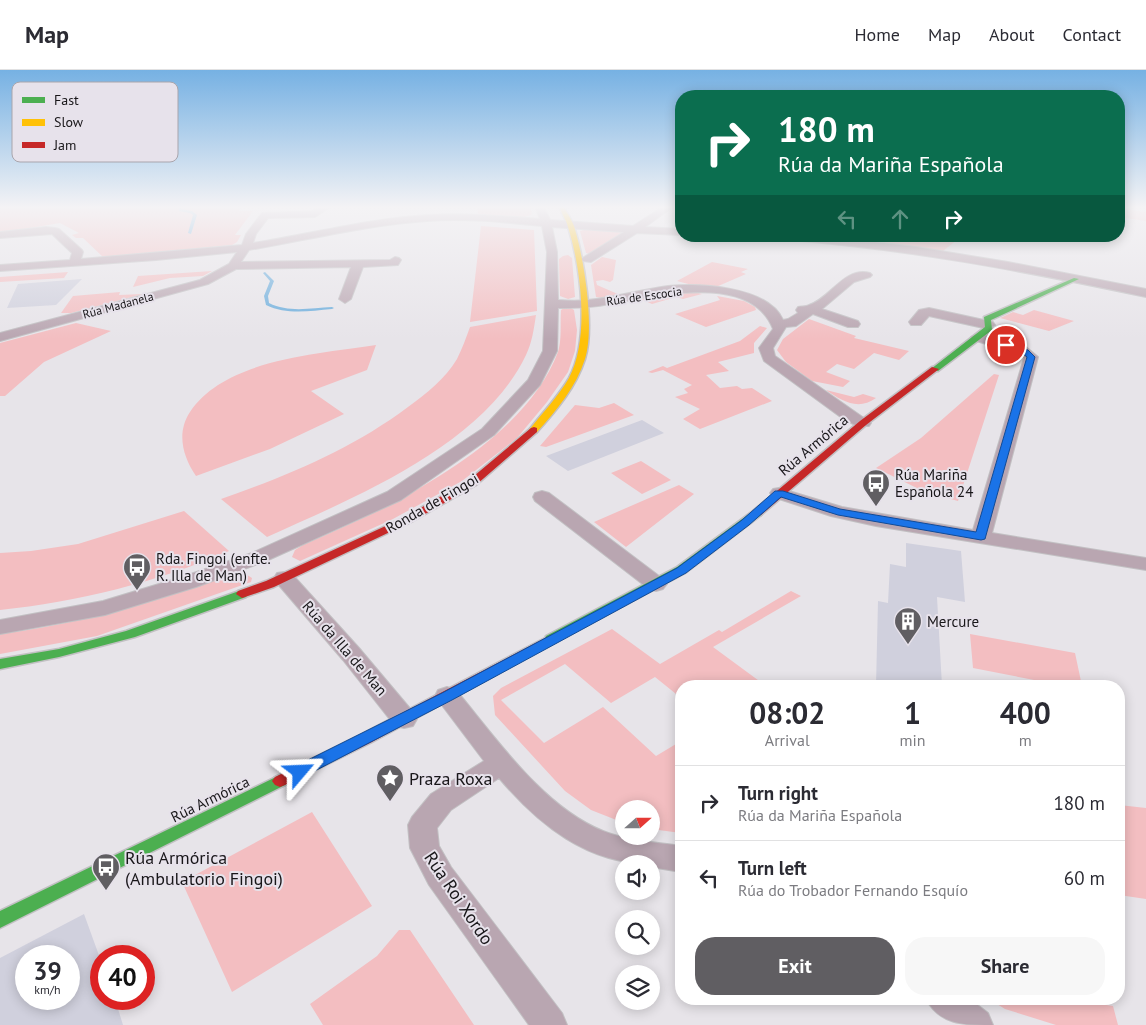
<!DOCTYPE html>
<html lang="en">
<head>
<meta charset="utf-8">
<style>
	body { margin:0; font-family:"PT Sans",sans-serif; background:#f7f7f7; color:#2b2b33; height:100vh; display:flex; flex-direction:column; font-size:19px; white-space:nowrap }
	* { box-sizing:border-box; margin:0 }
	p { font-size:16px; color:#7c7c81 }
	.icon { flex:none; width:28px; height:28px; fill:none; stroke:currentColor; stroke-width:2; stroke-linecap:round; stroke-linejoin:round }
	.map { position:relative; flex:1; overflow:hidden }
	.details { position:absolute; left:675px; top:610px; width:450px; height:325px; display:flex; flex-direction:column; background:#fff; border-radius:20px; box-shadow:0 2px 12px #0003 }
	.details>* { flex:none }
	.top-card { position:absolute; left:675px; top:20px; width:450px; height:152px; border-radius:20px; box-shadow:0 2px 12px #0003; background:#0b6e4f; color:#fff; overflow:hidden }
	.needle { width:32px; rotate:69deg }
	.buttons { position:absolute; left:615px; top:730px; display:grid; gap:10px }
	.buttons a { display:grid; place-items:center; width:45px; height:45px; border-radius:50%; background:#fff; box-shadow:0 2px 12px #0003; font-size:25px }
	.speed { position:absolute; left:15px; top:875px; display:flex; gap:10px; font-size:25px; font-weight:700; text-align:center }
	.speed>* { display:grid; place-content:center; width:65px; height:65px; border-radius:50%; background:#fff; box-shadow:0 2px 12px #0003; line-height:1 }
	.speed small { font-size:12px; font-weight:400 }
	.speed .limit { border:8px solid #d22; background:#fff; color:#111 }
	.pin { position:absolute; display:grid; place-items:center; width:42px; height:42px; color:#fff; margin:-21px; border:2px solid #fff; border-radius:50%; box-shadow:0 1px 5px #0007 }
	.me { position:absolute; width:55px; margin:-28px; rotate:64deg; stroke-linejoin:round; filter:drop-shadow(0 0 4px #0008) }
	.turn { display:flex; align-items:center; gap:18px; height:105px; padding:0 20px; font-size:22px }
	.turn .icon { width:65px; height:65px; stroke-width:2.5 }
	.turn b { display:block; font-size:35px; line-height:42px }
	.lanes { display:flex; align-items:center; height:48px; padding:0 20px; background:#0003; justify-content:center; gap:25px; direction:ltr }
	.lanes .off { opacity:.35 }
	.eta { display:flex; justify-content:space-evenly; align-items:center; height:85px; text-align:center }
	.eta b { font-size:30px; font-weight:800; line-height:35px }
	.action { display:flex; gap:10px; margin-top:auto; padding:10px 20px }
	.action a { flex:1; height:58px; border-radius:20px; background:#605e62; color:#fff; font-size:20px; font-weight:800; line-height:58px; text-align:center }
	.action a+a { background:#f7f7f7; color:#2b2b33 }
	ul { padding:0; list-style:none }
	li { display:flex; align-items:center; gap:15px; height:75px; padding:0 20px; border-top:1px solid #e1e1e2 }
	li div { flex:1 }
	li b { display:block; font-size:19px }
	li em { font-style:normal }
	header { display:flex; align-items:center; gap:30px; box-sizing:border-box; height:70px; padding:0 25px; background:#fff; border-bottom:1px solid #e1e1e2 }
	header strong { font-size:24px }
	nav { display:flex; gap:28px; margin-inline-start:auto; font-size:18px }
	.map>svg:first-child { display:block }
	.green { fill:#f3bec1 }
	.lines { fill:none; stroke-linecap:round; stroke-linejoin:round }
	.stream { fill:#6caddc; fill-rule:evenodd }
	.building { fill:#d0d0dd; fill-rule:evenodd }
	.street-casing { stroke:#c2c0c3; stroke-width:2 }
	.fast-casing { stroke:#c2c0c3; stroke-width:3 }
	.slow-casing { stroke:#c2c0c3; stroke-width:3 }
	.jam-casing { stroke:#c2c0c3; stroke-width:3 }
	.street { fill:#b9a6b1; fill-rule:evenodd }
	.fast { fill:#4caf50; fill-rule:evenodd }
	.slow { fill:#ffc107; fill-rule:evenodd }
	.jam { fill:#c62828; fill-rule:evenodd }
	.route { fill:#1a73e8; stroke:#114b97 }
	.labels { text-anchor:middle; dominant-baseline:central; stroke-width:4; stroke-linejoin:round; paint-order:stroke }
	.far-street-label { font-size:12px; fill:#181619; stroke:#e7e2eb }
	.street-label { font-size:15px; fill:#181619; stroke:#e7e2eb }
	.poi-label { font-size:15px; fill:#181619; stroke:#e7e2eb; text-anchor:start }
	.near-poi-label { font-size:18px; fill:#181619; stroke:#e7e2eb; text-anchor:start }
	.near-street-label { font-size:18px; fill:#181619; stroke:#e7e2eb }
	.key { fill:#e7e2eb; stroke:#a9a5ac; stroke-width:1 }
	.key-label { font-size:14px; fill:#181619 }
</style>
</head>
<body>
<header>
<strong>Map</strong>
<nav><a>Home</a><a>Map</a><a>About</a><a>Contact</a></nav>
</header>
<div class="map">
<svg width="1146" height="955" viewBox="0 0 1146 955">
	<rect width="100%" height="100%" fill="#e7e4e9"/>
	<path class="green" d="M 0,136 L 242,136 L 239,141 L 253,141 L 235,165 L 241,165 L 237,172 L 232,175 L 103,187 L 83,168 L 76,168 L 72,165 L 79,163 L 60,153 L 0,163 Z
		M 477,136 L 530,136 L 532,142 L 531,145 L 524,147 L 478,145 Z
		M 1119,138 L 1146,142 L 1146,151 L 1119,147 Z
		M 481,156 L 534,160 L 537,241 L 470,252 Z
		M 587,159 L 626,161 L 589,184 L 586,183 L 580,161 Z
		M 849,166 L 962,166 L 943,181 L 861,170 Z
		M 568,185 L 572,188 L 575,227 L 568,229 L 560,226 L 559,189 L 563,186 Z
		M 602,187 L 616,190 L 613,210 L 610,212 L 603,210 L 596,211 L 597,215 L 620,225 L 602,228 L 596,227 L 591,195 Z
		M 712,192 L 748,199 L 741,202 L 746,204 L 716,217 L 692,215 L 677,211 Z
		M 212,201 L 203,206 L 170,208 L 133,217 L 138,206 Z
		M 68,202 L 64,208 L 0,212 L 0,207 Z
		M 120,222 L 119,225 L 143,224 L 71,243 L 61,243 L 73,226 Z
		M 694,222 L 702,224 L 683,229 L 676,227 L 652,234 L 639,228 L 672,223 Z
		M 717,226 L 744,231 L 755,237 L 756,240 L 706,257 L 675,244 L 720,230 Z
		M 564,238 L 571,238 L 574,240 L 577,260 L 575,281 L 568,302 L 547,332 L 517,368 L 462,411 L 393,449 L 300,491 L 292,487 L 295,480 L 303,475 C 389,438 523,375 558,282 C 562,270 560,253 561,240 Z
		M 1034,240 L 1074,251 L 1049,261 L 1000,248 L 1013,242 L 1023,245 Z
		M 536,245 C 534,258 532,273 526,285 C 483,376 353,428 267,467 L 221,429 C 287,406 352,379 408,337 C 427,323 445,309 457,289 C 462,279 466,268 470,257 Z
		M 809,249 L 856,266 L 854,268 L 909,281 L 899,290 L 874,283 L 854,299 L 837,294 L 826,302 L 850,311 L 843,317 L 812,311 L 786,292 L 777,280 L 783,269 Z
		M 76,253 L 111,261 L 44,292 L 5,326 L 0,326 L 0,273 Z
		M 760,256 L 767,258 L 754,273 L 754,283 L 718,292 L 729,301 L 706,305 L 720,318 L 737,316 L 742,319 L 752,318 L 772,331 L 700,359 L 683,349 L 700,339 L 675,327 L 688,323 L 684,319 L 692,315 L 663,300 L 652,303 L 648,302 L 663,296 L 667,298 L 740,271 Z
		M 376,275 L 367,300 L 311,321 L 344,344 L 270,379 L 196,406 C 183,387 176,363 190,342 C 225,289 318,284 376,275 Z
		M 994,304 L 999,305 L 958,431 L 925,422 L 876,398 L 921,368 Z
		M 826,320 L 854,327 L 863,324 L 876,328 C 858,341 842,331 826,320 Z
		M 614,333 L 634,345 L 546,377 L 540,376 L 575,335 L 599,338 Z
		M 641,391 L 671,410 L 642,424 L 611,403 Z
		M 679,415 L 694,424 L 626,477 L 594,452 Z
		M 184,441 L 229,481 C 158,512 77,532 0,540 L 0,483 L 31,481 L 78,474 Z
		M 241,501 L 252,508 L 251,512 L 97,566 L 0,584 L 0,564 C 58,557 117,542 172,525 C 195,517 218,506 241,501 Z
		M 791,521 L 801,526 L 713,577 L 766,616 L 681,616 L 681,628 L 655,607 L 611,633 L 565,594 L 501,630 L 544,673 L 603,637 L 656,686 L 681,671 L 681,763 L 651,759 L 651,739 L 624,739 L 624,753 L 591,740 L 565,721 L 495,645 L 493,626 L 501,618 L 612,559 L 660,594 L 719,560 L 722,562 Z
		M 970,564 L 1075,583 L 1082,616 L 1065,616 L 973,598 Z
		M 1119,735 L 1146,738 L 1146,829 L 1119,825 Z
		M 312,742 L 372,836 L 232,922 L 182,812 Z
		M 399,860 L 410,860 L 474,955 L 323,955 L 310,934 L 377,886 Z
		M 989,929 L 1068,929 L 1113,936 L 1118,955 L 1056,955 L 1005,939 Z"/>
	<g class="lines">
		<path class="stream" d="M 179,136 L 181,136 L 181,139 L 192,141 L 197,145 L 191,164 L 188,163 L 193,145 L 190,143 L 179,141 Z
			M 265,202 L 274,211 L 268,226 L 269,233 C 289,243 311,238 332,237 L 334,238 L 332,239 C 309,241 287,245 266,235 L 264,226 L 270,211 L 263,203 Z"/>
	</g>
	<path class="building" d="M 82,209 L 56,235 L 7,238 L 18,214 Z
		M 642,350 L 664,363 L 568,401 L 546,386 Z
		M 906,473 L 961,481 L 965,532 L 937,527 L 942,616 L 876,616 L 878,531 L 888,533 L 890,494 L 906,497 Z
		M 84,844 L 101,891 L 101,929 L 115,929 L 123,955 L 0,955 L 0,888 ZM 26,886 L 69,886 L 69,929 L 26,929 Z"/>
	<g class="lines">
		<g class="street-casing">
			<path id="street" d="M 321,136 L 332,136 L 315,147 L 268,148 L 256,164 L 253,173 C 311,164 370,148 429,145 C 466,143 503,146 540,149 L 535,136 L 543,136 L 550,150 L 633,156 L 664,136 L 674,136 L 645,157 L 681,159 L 681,165 L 637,163 L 591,192 L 583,191 L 581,189 L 624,162 L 552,157 L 557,182 L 558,230 C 571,231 584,231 596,229 C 620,226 644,219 668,216 C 699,213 768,216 783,250 L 788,249 L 798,243 L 796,240 L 798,237 C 801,236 806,237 809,235 C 830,229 844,196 870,203 L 872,205 L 870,207 L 854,212 L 822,239 L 858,251 L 860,254 L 858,257 L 848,257 L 813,244 L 796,256 L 786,257 L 773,278 L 775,286 L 871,353 L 869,356 L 857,356 L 842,348 L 764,291 L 759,278 L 773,259 C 750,200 650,228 604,235 C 589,238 574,238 558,238 L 557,281 L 540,315 L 494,365 L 401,430 L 266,491 L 196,517 L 105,545 L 0,564 L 0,550 L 103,531 L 182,507 L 252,483 L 387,422 L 482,359 L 528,310 L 543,281 L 547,182 L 542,156 C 503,152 465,148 427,151 C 367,155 308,170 249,180 L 241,192 L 390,190 L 395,187 L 399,188 L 401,190 L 398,195 L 363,197 L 351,229 L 345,233 L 339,229 L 351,197 L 236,199 L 208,214 L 0,271 L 0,263 L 200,210 L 229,194 L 237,182 L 156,190 L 0,201 L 0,195 L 70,190 L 72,183 L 52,164 L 0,168 L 0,162 L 46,157 L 55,158 L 59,159 L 82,180 L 83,182 L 81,189 L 242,175 L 246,164 L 262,143 L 313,141 Z
				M 771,166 L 825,166 L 916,177 L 1008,192 L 1146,219 L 1146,227 C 1023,201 901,178 776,169 Z
				M 929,238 L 993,252 L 995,255 L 988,259 L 929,246 L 921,255 L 911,255 L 909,252 L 919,240 Z
				M 978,263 L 1026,277 L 1038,287 L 992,463 L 1146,488 L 1146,500 L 876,456 L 831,446 L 773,427 L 770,423 L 773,419 L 779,418 L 842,437 L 973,460 L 1024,288 L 1016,283 L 973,270 L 971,267 Z
				M 542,421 L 549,423 L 663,509 L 667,514 L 663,519 L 656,521 L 649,519 L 535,431 L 533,427 L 535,423 Z
				M 284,502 L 291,503 L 359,578 L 413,642 L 417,649 L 413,656 L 404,658 L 395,656 L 343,590 L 277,513 L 274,508 L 277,503 Z
				M 447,617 L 456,620 C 496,668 543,737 603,761 C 627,771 656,772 681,776 L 681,802 L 651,797 L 651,794 C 587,794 539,755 499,708 L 451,740 L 437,758 L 439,776 L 451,797 L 562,943 L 567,955 L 529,955 L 429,815 L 410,778 L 408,755 L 412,747 L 431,724 L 484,691 L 435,626 L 438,620 Z
				M 926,929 L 970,929 L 988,943 L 993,955 C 963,955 940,955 926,929 Z"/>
		</g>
		<g class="fast-casing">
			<path id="fast" d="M 1074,208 L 1079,209 L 991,250 L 992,260 L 938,301 L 931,299 L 985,257 L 984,247 Z
				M 757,440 L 762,443 L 761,445 L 685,503 L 556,572 L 546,572 L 545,569 L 546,566 L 677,497 L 753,441 Z
				M 242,520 L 248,524 L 246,527 L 135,567 L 59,587 L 0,599 L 0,589 L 59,579 L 126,561 Z
				M 280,705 L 285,707 L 288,711 L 285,715 L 0,858 L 0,841 Z"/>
		</g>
		<g class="slow-casing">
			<path id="slow" d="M 559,136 L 563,136 C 567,142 571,149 574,156 C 584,188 595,257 585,289 C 576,317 557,340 537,362 L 534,363 L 529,360 C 543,342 558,327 569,308 C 590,269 581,198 568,157 C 566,149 561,143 559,136 Z"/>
		</g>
		<g class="jam-casing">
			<path id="jam" d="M 932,297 L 939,299 L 866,355 L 761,445 L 753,445 L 752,443 L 753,441 L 860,351 Z
				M 534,357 L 537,358 L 537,362 L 476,415 L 411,452 L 274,517 L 242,528 L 236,524 L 238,521 L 266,511 L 403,448 L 468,411 L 531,358 Z
				M 551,565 L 556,566 L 557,569 L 556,572 L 372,672 L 285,715 L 280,717 L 275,715 L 272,711 L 275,707 L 362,664 Z"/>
		</g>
		<use href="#street" class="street"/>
		<use href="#fast" class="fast"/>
		<use href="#slow" class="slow"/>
		<use href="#jam" class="jam"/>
	</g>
	<linearGradient id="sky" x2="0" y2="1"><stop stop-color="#76b1e3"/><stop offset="0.51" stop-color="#f4f3f5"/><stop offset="1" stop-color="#f4f3f5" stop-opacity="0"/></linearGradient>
	<rect width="1146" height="269" fill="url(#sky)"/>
	<path class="route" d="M 1003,273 L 1028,280 L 1035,287 L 985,469 L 981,470 L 838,445 L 781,427 L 749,455 L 686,503 L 452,630 L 305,706 L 300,708 L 294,706 L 292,702 L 294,697 L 442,623 L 677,498 L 742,450 L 775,421 L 783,421 L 840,439 L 976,462 L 1027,287 L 1023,284 L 1003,277 Z"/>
	<defs>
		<g id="bus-pin" transform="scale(1.4375)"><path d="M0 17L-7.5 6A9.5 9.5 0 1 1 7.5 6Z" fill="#605e62" stroke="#e7e2eb"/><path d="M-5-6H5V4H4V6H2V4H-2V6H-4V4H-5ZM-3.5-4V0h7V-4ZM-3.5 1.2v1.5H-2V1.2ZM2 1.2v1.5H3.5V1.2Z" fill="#fff"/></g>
		<g id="building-pin" transform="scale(1.4375)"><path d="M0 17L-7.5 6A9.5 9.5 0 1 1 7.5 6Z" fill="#605e62" stroke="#e7e2eb"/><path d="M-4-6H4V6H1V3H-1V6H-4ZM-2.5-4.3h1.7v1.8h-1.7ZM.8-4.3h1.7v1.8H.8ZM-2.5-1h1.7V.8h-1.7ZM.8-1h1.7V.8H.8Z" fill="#fff"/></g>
		<g id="sight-pin" transform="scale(1.4375)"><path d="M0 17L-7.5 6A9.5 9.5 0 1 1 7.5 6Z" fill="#605e62" stroke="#e7e2eb"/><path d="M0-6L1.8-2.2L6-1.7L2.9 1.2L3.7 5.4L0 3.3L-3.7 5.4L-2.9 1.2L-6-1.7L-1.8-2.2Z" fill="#fff"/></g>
	</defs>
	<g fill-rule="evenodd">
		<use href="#bus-pin" x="876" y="413"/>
		<use href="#bus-pin" x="137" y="497"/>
		<use href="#building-pin" x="908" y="551"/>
		<use href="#sight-pin" x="390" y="708"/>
		<use href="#bus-pin" x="106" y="797"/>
	</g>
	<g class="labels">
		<g class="far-street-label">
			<text transform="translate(644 226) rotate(-8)">Rúa de Escocia</text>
			<text transform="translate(118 235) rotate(-15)">Rúa Madanela</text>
		</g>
		<g class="street-label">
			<text transform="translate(813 375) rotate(-40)">Rúa Armórica</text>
			<text transform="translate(432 433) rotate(-30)">Ronda de Fingoi</text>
			<text transform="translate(345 578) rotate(49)">Rúa da Illa de Man</text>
			<text transform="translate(210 729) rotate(-26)">Rúa Armórica</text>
		</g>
		<g class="poi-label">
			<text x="895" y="404">Rúa Mariña<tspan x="895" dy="17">Española 24</tspan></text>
			<text x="156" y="488">Rda. Fingoi (enfte.<tspan x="156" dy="17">R. Illa de Man)</tspan></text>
			<text x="927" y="551">Mercure</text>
		</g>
		<g class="near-poi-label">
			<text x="409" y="708">Praza Roxa</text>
			<text x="125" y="787">Rúa Armórica<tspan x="125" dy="21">(Ambulatorio Fingoi)</tspan></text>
		</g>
		<g class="near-street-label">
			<text transform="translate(459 828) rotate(56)">Rúa Roi Xordo</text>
		</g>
	</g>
	<rect x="12" y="12" width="166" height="80" rx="8" class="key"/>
	<rect x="22" y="27" width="23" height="6" fill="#4caf50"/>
	<rect x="22" y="49" width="23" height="7" fill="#ffc107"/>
	<rect x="22" y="72" width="23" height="6" fill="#c62828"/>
	<g class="key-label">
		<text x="54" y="35">Fast</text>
		<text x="54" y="57">Slow</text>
		<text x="54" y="80">Jam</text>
	</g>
</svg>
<div class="buttons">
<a><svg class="needle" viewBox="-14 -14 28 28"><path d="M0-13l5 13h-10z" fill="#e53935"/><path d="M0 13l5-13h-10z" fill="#7c7c81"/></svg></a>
<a><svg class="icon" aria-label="sound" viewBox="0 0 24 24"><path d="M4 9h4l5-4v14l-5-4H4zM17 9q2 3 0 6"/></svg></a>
<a><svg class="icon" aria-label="search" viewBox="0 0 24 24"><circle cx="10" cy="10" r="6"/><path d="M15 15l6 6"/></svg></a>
<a><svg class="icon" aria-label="layers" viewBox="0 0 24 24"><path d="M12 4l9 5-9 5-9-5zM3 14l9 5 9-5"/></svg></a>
</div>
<div class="speed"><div>39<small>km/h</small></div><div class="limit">40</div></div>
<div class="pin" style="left:1006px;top:275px;background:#d93025"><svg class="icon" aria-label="arrive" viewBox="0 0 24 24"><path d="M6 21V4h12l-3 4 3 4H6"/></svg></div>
<svg class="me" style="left:300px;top:702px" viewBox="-20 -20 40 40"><path d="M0-17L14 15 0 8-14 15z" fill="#1a73e8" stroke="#fff" stroke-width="4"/></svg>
<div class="top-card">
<div class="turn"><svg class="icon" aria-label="right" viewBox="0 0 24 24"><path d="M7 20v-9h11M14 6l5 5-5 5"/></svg><div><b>180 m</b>Rúa da Mariña Española</div></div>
<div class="lanes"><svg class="icon off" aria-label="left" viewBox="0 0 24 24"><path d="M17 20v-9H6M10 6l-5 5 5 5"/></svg><svg class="icon off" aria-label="ahead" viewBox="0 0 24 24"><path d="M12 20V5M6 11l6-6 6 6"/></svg><svg class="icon" aria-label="right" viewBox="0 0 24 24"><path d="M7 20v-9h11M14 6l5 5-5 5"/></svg></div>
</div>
<section class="details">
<div class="eta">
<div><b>08:02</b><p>Arrival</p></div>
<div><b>1</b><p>min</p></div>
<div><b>400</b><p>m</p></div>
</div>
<ul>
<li><svg class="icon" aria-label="right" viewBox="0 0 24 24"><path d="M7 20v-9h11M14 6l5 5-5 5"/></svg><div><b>Turn right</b><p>Rúa da Mariña Española</p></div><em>180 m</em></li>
<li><svg class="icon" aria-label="left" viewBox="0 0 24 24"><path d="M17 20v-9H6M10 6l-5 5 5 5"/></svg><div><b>Turn left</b><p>Rúa do Trobador Fernando Esquío</p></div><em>60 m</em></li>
</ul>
<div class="action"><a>Exit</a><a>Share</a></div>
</section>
</div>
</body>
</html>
